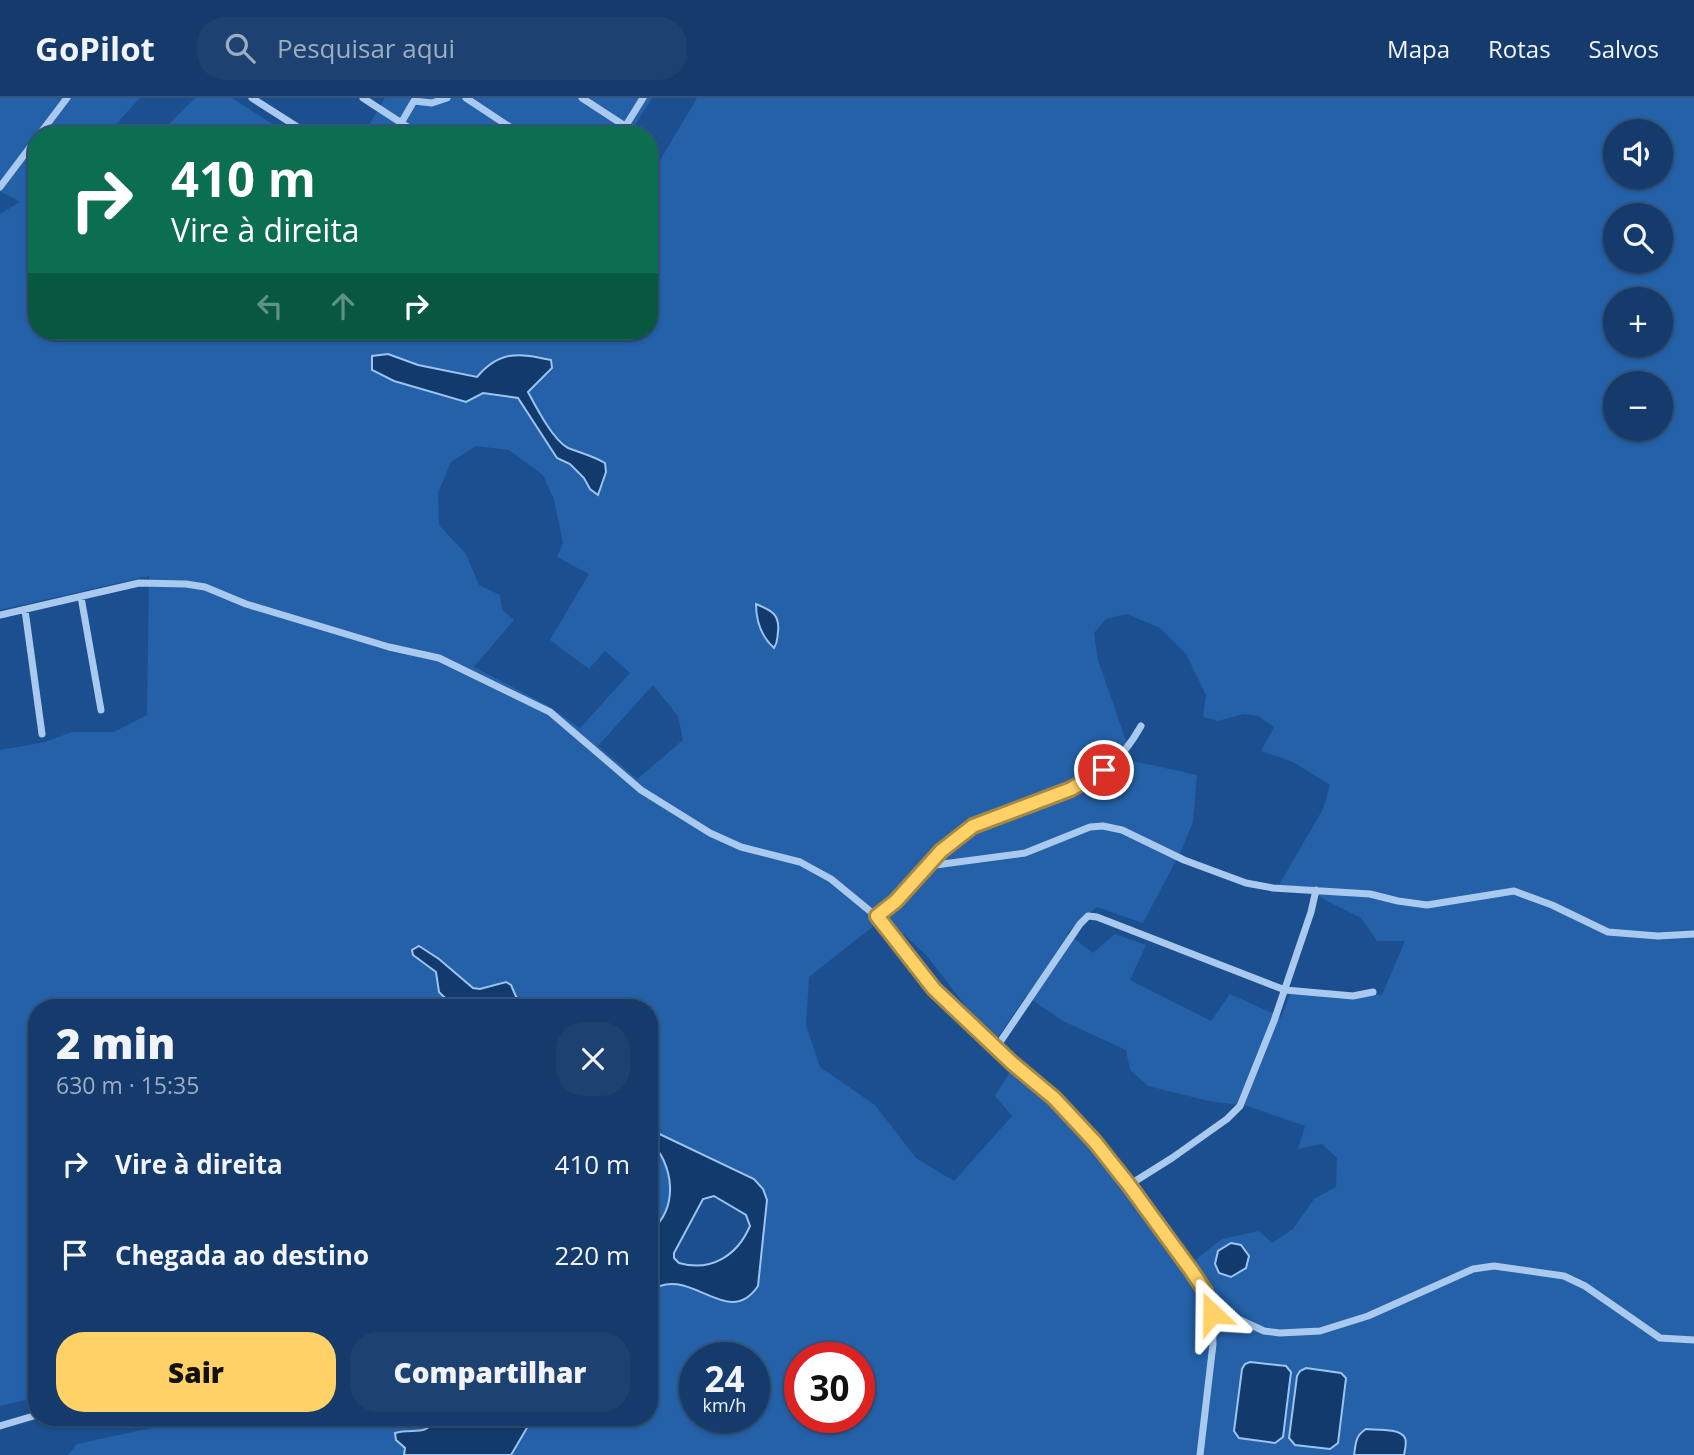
<!DOCTYPE html>
<html lang="pt">
<head>
<meta charset="utf-8">
<style>
	body { margin:0; font-family:"Open Sans",sans-serif; background:#1d4271; color:#f1f3f6; height:100vh; display:flex; flex-direction:column; font-size:26px; white-space:nowrap }
	* { box-sizing:border-box; margin:0 }
	p { font-size:23px; color:#9dadc1 }
	.icon { flex:none; width:38px; height:38px; fill:none; stroke:currentColor; stroke-width:2; stroke-linecap:round; stroke-linejoin:round }
	.map { position:relative; flex:1; overflow:hidden }
	.sheet { position:absolute; left:28px; top:901px; width:630px; height:427px; display:flex; flex-direction:column; background:#143b6b; border-radius:28px; box-shadow:0 2px 5px #0004,0 0 0 2px #33557e }
	.sheet>* { flex:none }
	.guide { position:absolute; left:28px; top:28px; width:630px; height:214px; border-radius:28px; box-shadow:0 2px 5px #0004,0 0 0 2px #33557e; background:#0b6e4f; color:#fff; overflow:hidden }
	.controls { position:absolute; left:1603px; top:21px; display:grid; gap:14px }
	.controls a { display:grid; place-items:center; width:70px; height:70px; border-radius:50%; background:#143b6b; box-shadow:0 2px 5px #0004,0 0 0 2px #33557e; font-size:35px }
	.speed { position:absolute; left:679px; top:1244px; display:flex; gap:14px; font-size:35px; font-weight:700; text-align:center }
	.speed>* { display:grid; place-content:center; width:91px; height:91px; border-radius:50%; background:#143b6b; box-shadow:0 2px 5px #0004,0 0 0 2px #33557e; line-height:1 }
	.speed small { font-size:18px; font-weight:400 }
	.speed .limit { border:10px solid #d22; background:#fff; color:#111 }
	.pin { position:absolute; display:grid; place-items:center; width:60px; height:60px; color:#fff; margin:-30px; border:4px solid #fff; border-radius:50%; box-shadow:0 2px 7px #0007 }
	.me { position:absolute; width:77px; margin:-38px; rotate:337deg; stroke-linejoin:round; filter:drop-shadow(0 0 5px #0008) }
	.turn { display:flex; align-items:center; gap:24px; height:147px; padding:0 28px; font-size:32px }
	.turn .icon { width:91px; height:91px; stroke-width:2.5 }
	.turn b { display:block; font-size:49px; line-height:60px }
	.lanes { display:flex; align-items:center; height:66px; padding:0 28px; background:#0003; justify-content:center; gap:35px; direction:ltr }
	.lanes .off { opacity:.35 }
	.round { display:grid; place-items:center; flex:none; width:74px; height:74px; border-radius:28px; background:#1d4271 }
	.summary { display:flex; align-items:center; justify-content:space-between; height:119px; padding:0 28px }
	h1 { font-size:42px; font-weight:800; line-height:52px }
	.button { display:flex; gap:14px; margin-top:auto; padding:14px 28px }
	.button a { flex:1; height:80px; border-radius:28px; background:#ffd166; color:#111; font-size:28px; font-weight:800; line-height:80px; text-align:center }
	.button a+a { background:#1d4271; color:#f1f3f6 }
	ul { padding:0; list-style:none }
	li { display:flex; align-items:center; gap:21px; height:91px; padding:0 28px }
	li div { flex:1 }
	li b { display:block; font-size:26px }
	li em { font-style:normal }
	header { display:flex; align-items:center; gap:42px; box-sizing:border-box; height:98px; padding:0 35px; background:#143b6b; border-bottom:2px solid #33557e }
	header strong { font-size:33px }
	nav { display:flex; gap:38px; margin-inline-start:auto; font-size:24px }
	.search { width:490px; height:63px; background:#1d4271; display:flex; align-items:center; gap:18px; box-sizing:border-box; padding:0 24px; border-radius:28px; color:#9dadc1; font-size:26px }
	.map>svg:first-child { display:block }
	.green { fill:#2461a8; fill-rule:evenodd }
	.water { fill:#123a6d; stroke:#9cc4f0; stroke-width:2; fill-rule:evenodd }
	.lines { fill:none; stroke-linecap:round; stroke-linejoin:round }
	.minor { stroke:#a9c9ee; stroke-width:7 }
	.route-casing { stroke:#a68842; stroke-width:18 }
	.route { stroke:#ffd166; stroke-width:12 }
</style>
</head>
<body>
<header>
<strong>GoPilot</strong>
<div class="search"><svg class="icon" aria-label="search" viewBox="0 0 24 24"><circle cx="10" cy="10" r="6"/><path d="M15 15l6 6"/></svg>Pesquisar aqui</div>
<nav><a>Mapa</a><a>Rotas</a><a>Salvos</a></nav>
</header>
<div class="map">
<svg width="1694" height="1357" viewBox="0 0 1694 1357">
	<rect width="100%" height="100%" fill="#1b4f8f"/>
	<path class="green" d="M 0,0 L 140,0 L 106,37 L 37,37 L 37,233 L 579,234 L 649,233 L 649,81 L 697,0 L 1694,0 L 1694,1357 L 1404,1357 L 1406,1342 L 1359,1336 L 1354,1357 L 511,1357 L 528,1328 L 536,1320 L 649,1320 L 649,1194 C 675,1174 702,1195 728,1205 L 760,1173 L 767,1102 L 711,1059 L 649,1031 L 649,910 L 521,910 L 511,887 L 501,884 L 490,890 L 473,890 L 430,854 L 421,863 L 436,874 C 438,890 443,899 455,910 L 37,910 L 37,1299 L 0,1308 L 0,652 L 45,644 L 72,634 L 114,634 L 147,617 L 149,478 L 0,512 L 0,116 L 20,104 L 0,93 ZM 1615,33 L 1661,33 L 1661,79 L 1615,79 ZM 1615,117 L 1661,117 L 1661,163 L 1615,163 ZM 1615,201 L 1661,201 L 1661,247 L 1615,247 ZM 402,260 C 445,280 498,279 544,279 L 528,294 L 546,325 L 565,349 L 589,356 L 590,391 L 584,380 L 570,365 L 557,360 L 518,300 L 483,295 L 466,304 L 429,292 ZM 1615,285 L 1661,285 L 1661,331 L 1615,331 ZM 476,348 L 509,352 L 543,377 L 554,402 L 563,445 L 557,459 L 589,476 L 550,542 L 589,571 L 605,553 L 630,575 L 580,630 L 547,607 L 474,569 L 514,522 L 502,512 L 500,497 L 479,487 L 466,456 L 439,427 L 438,395 L 451,364 ZM 1127,516 L 1160,530 L 1186,556 L 1206,597 L 1203,619 L 1218,623 L 1244,616 L 1258,618 L 1274,629 L 1261,653 L 1293,664 L 1330,687 L 1323,711 L 1279,787 L 1307,789 L 1325,802 L 1361,820 L 1377,843 L 1405,843 L 1382,897 L 1293,889 L 1281,919 L 1230,896 L 1211,923 L 1130,882 L 1146,847 L 1115,836 L 1093,855 L 1067,835 L 1097,809 L 1143,825 L 1181,753 L 1193,724 L 1197,677 L 1133,663 L 1098,562 L 1094,535 L 1106,521 ZM 653,587 L 678,618 L 683,642 L 637,681 L 598,648 ZM 885,819 L 927,858 L 994,945 L 1026,898 L 1063,923 L 1126,952 L 1130,972 L 1148,988 L 1209,1003 L 1247,1008 L 1305,1028 L 1298,1051 L 1322,1046 L 1337,1060 L 1336,1089 L 1314,1101 L 1293,1131 L 1272,1145 L 1259,1133 L 1222,1141 L 1185,1170 L 1128,1093 L 1058,1012 L 1011,972 L 995,998 L 1012,1018 L 954,1083 L 916,1060 L 875,1007 L 820,969 L 806,927 L 809,879 ZM 695,1260 L 754,1260 L 754,1320 L 695,1320 ZM 800,1260 L 859,1260 L 859,1320 L 800,1320 ZM 1250,1264 L 1289,1271 L 1235,1337 L 1242,1272 Z
		M 195,0 L 232,0 L 289,37 L 158,37 Z
		M 385,0 L 652,0 L 629,37 L 363,37 Z
		M 649,1042 L 662,1054 L 672,1092 L 665,1114 L 656,1129 L 649,1134 Z
		M 197,1320 L 437,1320 C 428,1335 415,1334 398,1333 L 396,1342 L 405,1350 L 404,1357 L 68,1357 L 77,1346 Z"/>
	<path class="water" d="M 388,256 L 418,267 L 477,279 C 500,252 519,255 551,262 L 552,270 L 528,294 C 536,309 553,342 568,350 C 581,355 593,358 605,365 L 606,374 L 598,397 L 590,391 L 584,380 L 570,366 L 557,360 L 518,300 L 483,295 L 466,304 L 394,283 L 372,272 L 372,258 Z
		M 756,506 C 771,512 780,516 778,534 C 777,541 778,544 774,550 C 761,538 756,524 756,506 Z
		M 419,848 L 439,861 L 473,890 L 480,891 L 506,884 L 511,887 L 521,910 L 455,910 L 439,894 L 436,874 L 413,857 L 412,852 Z
		M 649,1031 L 754,1081 L 763,1091 L 767,1102 L 758,1188 C 727,1234 689,1163 649,1194 L 649,1134 C 680,1112 674,1065 649,1042 ZM 714,1098 L 746,1117 L 750,1128 C 737,1158 711,1174 679,1165 L 674,1160 L 674,1155 L 703,1101 Z
		M 1231,1145 L 1241,1147 L 1249,1158 L 1246,1170 L 1231,1179 L 1219,1175 L 1215,1166 L 1218,1153 Z
		M 1250,1264 L 1286,1268 L 1291,1274 L 1283,1339 L 1275,1345 L 1239,1340 L 1234,1333 L 1242,1271 L 1245,1266 Z
		M 1306,1270 L 1341,1275 L 1346,1280 L 1338,1345 L 1330,1351 L 1295,1347 L 1289,1340 L 1297,1278 L 1300,1273 Z
		M 437,1320 L 536,1320 L 528,1328 L 511,1357 L 404,1357 L 405,1350 L 396,1342 L 395,1335 C 413,1329 425,1340 437,1320 Z
		M 1366,1331 C 1376,1332 1400,1330 1405,1340 C 1407,1344 1405,1352 1404,1357 L 1354,1357 C 1356,1345 1355,1338 1366,1331 Z"/>
	<g class="lines">
		<path class="minor" d="M 252,0 L 310,37
			M 363,0 L 420,37
			M 466,0 L 522,37
			M 582,0 L 625,28
			M 39,37 L 67,0
			M 394,37 L 414,3 L 432,5 L 447,0
			M 620,37 L 643,0
			M 0,89 L 37,40
			M 81,499 L 101,612
			M 25,512 L 42,636
			M 0,517 L 139,485 L 186,486 L 205,489 L 246,506 L 389,549 L 439,560 L 550,614 L 641,692 L 710,735 L 741,749 L 800,764 L 831,781 L 876,818 L 923,877 L 962,918 L 1073,1019 L 1129,1087 L 1205,1193 L 1212,1215 L 1213,1246 L 1200,1357
			M 929,767 C 972,708 1053,714 1107,670 C 1120,660 1133,642 1141,628
			M 876,818 L 896,803 L 928,768 L 1025,755 L 1090,729 L 1103,728 L 1122,732 L 1184,762 L 1246,785 L 1273,790 L 1370,796 L 1398,803 L 1427,807 L 1514,793 L 1552,807 L 1608,834 L 1658,838 L 1694,836
			M 996,950 L 1080,826 L 1088,818 L 1097,819 L 1285,892 L 1353,898 L 1373,894
			M 1129,1087 L 1172,1060 L 1227,1021 L 1240,1008 L 1274,923 L 1311,814 L 1316,792
			M 1210,1208 L 1264,1233 L 1280,1235 L 1320,1233 L 1368,1218 L 1473,1171 L 1494,1168 L 1564,1178 L 1585,1188 L 1660,1240 L 1694,1242
			M 0,1328 L 37,1317"/>
	</g>
	<g class="lines">
		<g class="route-casing">
			<path id="route" d="M 1104,672 L 1071,691 L 973,728 L 941,753 L 896,803 L 877,818 L 934,891 L 1012,965 L 1054,1000 L 1095,1044 L 1129,1087 L 1191,1172 L 1205,1193 L 1212,1215"/>
		</g>
		<use href="#route" class="route"/>
	</g>
</svg>
<div class="controls">
<a><svg class="icon" aria-label="sound" viewBox="0 0 24 24"><path d="M4 9h4l5-4v14l-5-4H4zM17 9q2 3 0 6"/></svg></a>
<a><svg class="icon" aria-label="search" viewBox="0 0 24 24"><circle cx="10" cy="10" r="6"/><path d="M15 15l6 6"/></svg></a>
<a>+</a>
<a>−</a>
</div>
<div class="speed"><div>24<small>km/h</small></div><div class="limit">30</div></div>
<div class="pin" style="left:1104px;top:672px;background:#d93025"><svg class="icon" aria-label="arrive" viewBox="0 0 24 24"><path d="M6 21V4h12l-3 4 3 4H6"/></svg></div>
<svg class="me" style="left:1212px;top:1215px" viewBox="-20 -20 40 40"><path d="M0-17L14 15 0 8-14 15z" fill="#ffd166" stroke="#fff" stroke-width="4"/></svg>
<div class="guide">
<div class="turn"><svg class="icon" aria-label="right" viewBox="0 0 24 24"><path d="M7 20v-9h11M14 6l5 5-5 5"/></svg><div><b>410 m</b>Vire à direita</div></div>
<div class="lanes"><svg class="icon off" aria-label="left" viewBox="0 0 24 24"><path d="M17 20v-9H6M10 6l-5 5 5 5"/></svg><svg class="icon off" aria-label="ahead" viewBox="0 0 24 24"><path d="M12 20V5M6 11l6-6 6 6"/></svg><svg class="icon" aria-label="right" viewBox="0 0 24 24"><path d="M7 20v-9h11M14 6l5 5-5 5"/></svg></div>
</div>
<section class="sheet">
<div class="summary"><div><h1>2 min</h1><p>630 m · 15:35</p></div><a class="round"><svg class="icon" aria-label="close" viewBox="0 0 24 24"><path d="M6 6l12 12M18 6L6 18"/></svg></a></div>
<ul>
<li><svg class="icon" aria-label="right" viewBox="0 0 24 24"><path d="M7 20v-9h11M14 6l5 5-5 5"/></svg><div><b>Vire à direita</b></div><em>410 m</em></li>
<li><svg class="icon" aria-label="arrive" viewBox="0 0 24 24"><path d="M6 21V4h12l-3 4 3 4H6"/></svg><div><b>Chegada ao destino</b></div><em>220 m</em></li>
</ul>
<div class="button"><a>Sair</a><a>Compartilhar</a></div>
</section>
</div>
</body>
</html>
